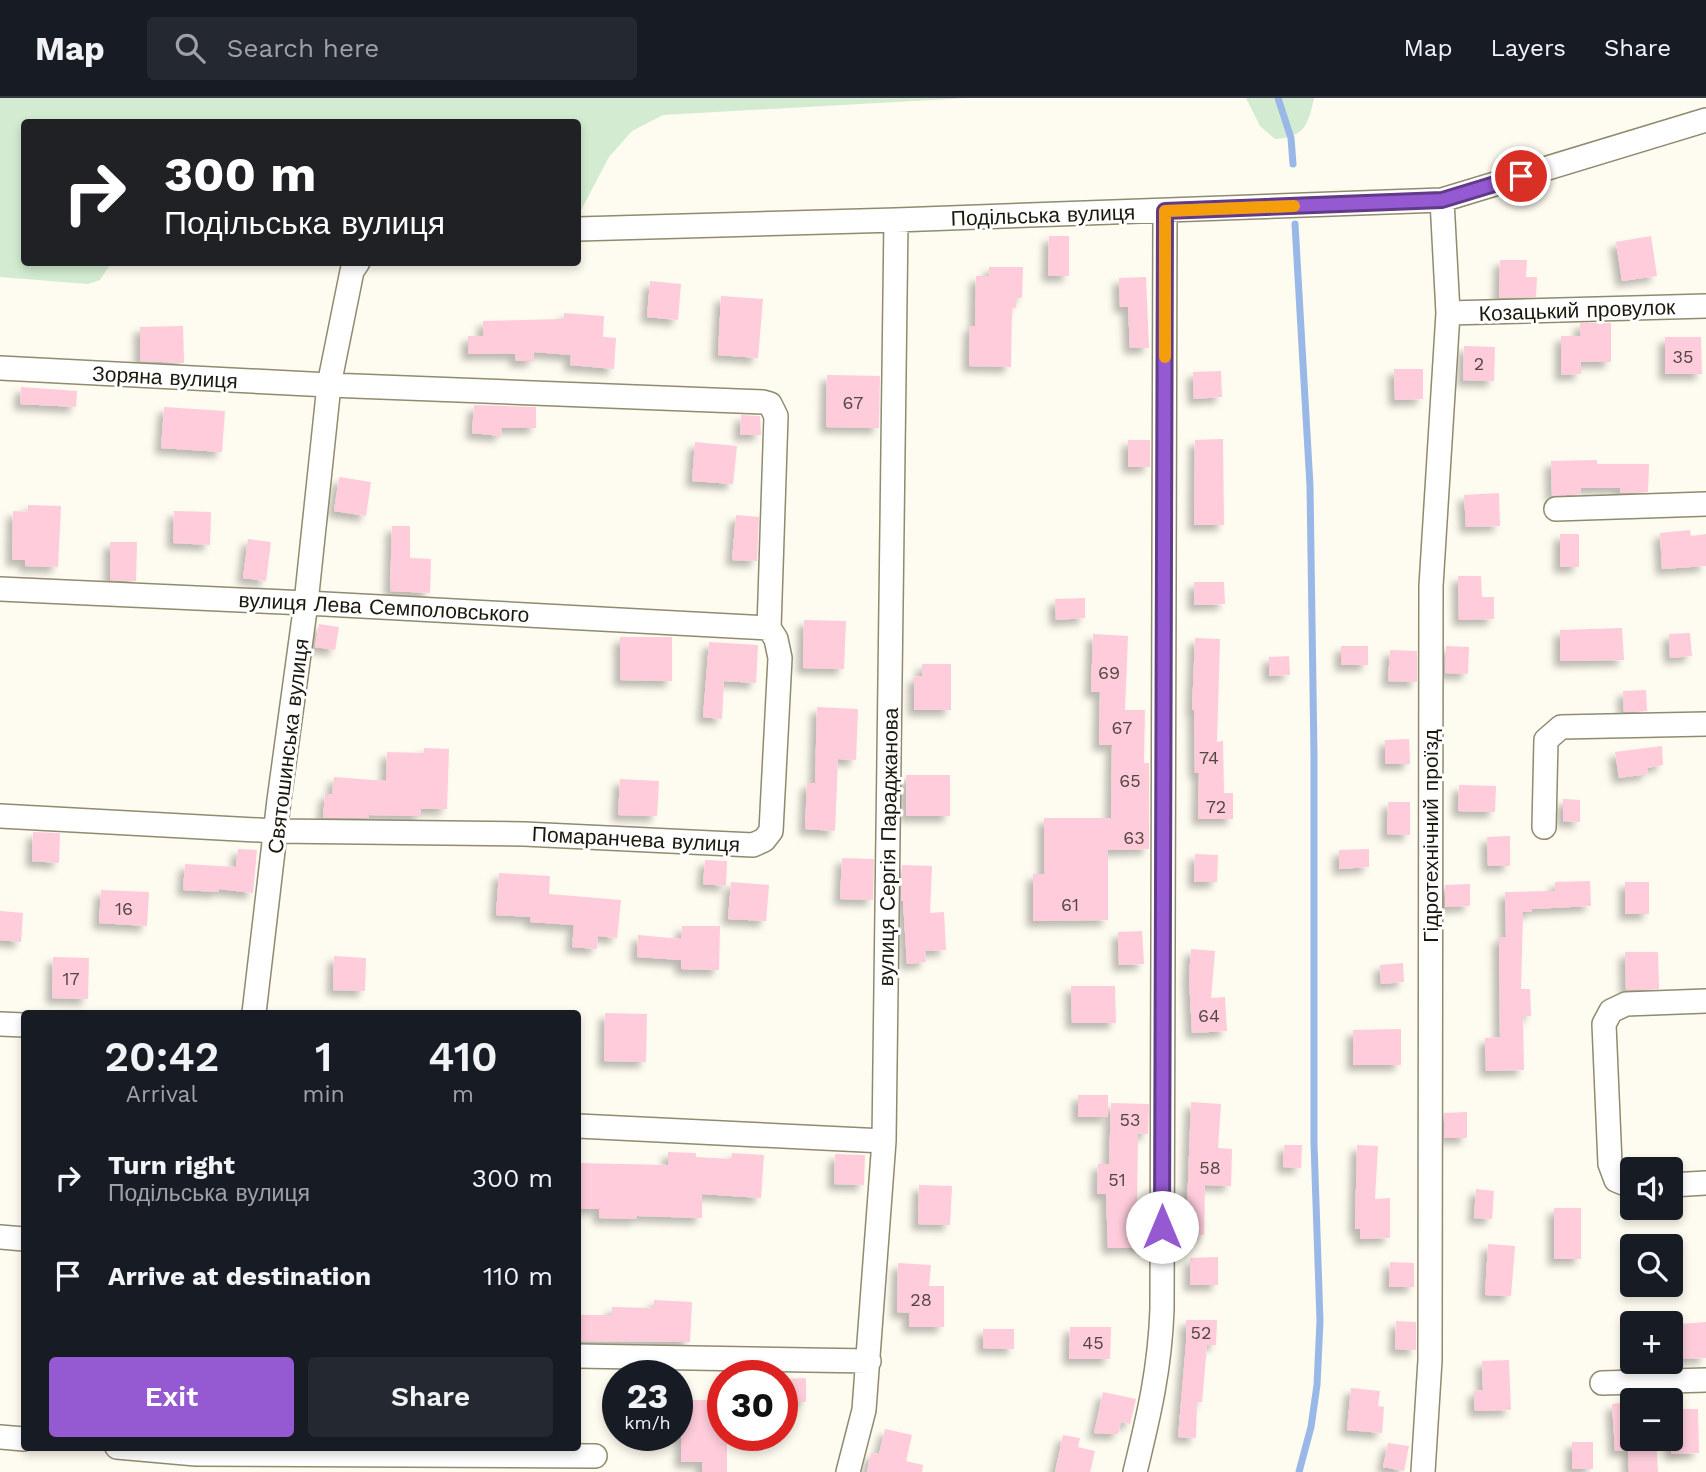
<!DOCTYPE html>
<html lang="en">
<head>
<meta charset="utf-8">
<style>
	body { margin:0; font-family:"Work Sans",sans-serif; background:#242831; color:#f1f3f6; height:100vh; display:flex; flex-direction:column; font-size:26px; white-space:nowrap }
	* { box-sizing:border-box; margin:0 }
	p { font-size:23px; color:#9ea1a6 }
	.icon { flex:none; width:38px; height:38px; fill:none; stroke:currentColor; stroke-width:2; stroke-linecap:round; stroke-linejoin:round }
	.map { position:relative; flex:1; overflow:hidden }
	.panel { position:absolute; left:21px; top:912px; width:560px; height:441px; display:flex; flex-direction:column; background:#171b24; border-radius:7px; box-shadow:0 4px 10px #0003 }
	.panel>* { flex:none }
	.top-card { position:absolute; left:21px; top:21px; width:560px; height:147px; border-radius:7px; box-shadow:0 4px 10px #0003; background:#202124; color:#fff; overflow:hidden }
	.controls { position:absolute; left:1620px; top:1059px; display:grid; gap:14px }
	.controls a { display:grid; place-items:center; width:63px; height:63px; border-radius:7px; background:#171b24; box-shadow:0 4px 10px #0003; font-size:35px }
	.speed { position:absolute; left:602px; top:1262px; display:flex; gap:14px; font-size:35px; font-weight:700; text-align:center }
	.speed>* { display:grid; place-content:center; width:91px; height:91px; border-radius:50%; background:#171b24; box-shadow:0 4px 10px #0003; line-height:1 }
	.speed small { font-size:18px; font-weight:400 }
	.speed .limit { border:10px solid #d22; background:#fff; color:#111 }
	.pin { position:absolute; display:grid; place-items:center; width:60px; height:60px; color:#fff; margin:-30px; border:4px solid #fff; border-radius:50%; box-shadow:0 2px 7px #0007 }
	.me { position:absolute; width:77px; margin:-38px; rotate:0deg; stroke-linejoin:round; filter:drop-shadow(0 0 5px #0008) }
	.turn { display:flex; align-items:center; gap:24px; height:147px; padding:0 28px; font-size:32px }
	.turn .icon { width:91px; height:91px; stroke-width:2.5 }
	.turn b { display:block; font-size:49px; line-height:60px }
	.eta { display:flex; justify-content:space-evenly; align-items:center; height:119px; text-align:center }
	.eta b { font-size:42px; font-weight:600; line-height:49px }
	.button { display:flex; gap:14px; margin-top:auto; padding:14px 28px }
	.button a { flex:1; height:80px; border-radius:7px; background:#955ad1; color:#fff; font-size:28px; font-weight:600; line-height:80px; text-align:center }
	.button a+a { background:#242831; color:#f1f3f6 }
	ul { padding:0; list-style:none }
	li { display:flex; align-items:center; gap:21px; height:98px; padding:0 28px }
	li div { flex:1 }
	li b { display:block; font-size:26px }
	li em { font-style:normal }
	header { display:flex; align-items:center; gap:42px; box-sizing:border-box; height:98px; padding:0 35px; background:#171b24; border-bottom:2px solid #363941 }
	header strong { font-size:33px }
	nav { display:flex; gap:38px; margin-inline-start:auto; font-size:24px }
	.search { width:490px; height:63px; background:#242831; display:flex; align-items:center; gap:18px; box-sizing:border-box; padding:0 24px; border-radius:7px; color:#9ea1a6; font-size:26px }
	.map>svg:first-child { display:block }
	.green { fill:#d3ecd1 }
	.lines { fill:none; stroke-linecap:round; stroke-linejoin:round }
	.stream { stroke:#9ab8e7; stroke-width:7 }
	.building { fill:#feccdb; filter:url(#shadow) }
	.street-casing { stroke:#908a6f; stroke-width:26 }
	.street { stroke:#fff; stroke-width:23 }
	.route-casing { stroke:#613a88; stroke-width:18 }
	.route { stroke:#955ad1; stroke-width:12 }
	.slow { stroke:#f59e0b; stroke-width:12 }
	.labels { text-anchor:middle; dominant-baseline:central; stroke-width:6; stroke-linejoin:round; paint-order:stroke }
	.number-label { font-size:18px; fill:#544641 }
	.street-label { font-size:21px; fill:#1b190e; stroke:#fff }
</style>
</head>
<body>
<header>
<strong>Map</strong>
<div class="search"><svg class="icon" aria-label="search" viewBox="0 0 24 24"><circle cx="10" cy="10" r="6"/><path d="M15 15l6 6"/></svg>Search here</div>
<nav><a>Map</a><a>Layers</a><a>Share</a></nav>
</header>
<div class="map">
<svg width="1706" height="1374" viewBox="0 0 1706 1374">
	<defs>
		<filter id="shadow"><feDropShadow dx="-6" dy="6" stdDeviation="3.5" flood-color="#0004"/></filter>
	</defs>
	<rect width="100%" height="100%" fill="#fefbf0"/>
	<path class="green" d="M 0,0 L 968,0 L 663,17 L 632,33 L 609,59 L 578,118 L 578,24 L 24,24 L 24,164 L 111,165 L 100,182 L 88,186 L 0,179 Z
		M 1246,0 L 1314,0 C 1308,27 1305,39 1275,41 L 1260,28 Z"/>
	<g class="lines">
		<path class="stream" d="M 1278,0 L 1291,40 L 1293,66
			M 1295,126 L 1310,388 L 1314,658 L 1314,1046 L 1320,1223 L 1317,1287 L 1311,1329 L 1299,1374"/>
	</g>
	<path class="building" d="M 1049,138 L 1069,138 L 1069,178 L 1048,178 Z
		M 1651,138 L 1657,178 L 1622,183 L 1616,144 Z
		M 1500,162 L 1527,162 L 1526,179 L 1537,179 L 1536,199 L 1499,200 Z
		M 989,169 L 1023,169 L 1022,200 L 1016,200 L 1016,210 L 1012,210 L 1011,269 L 969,268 L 970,228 L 975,228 L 976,178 L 989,178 Z
		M 1146,179 L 1149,250 L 1130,250 L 1128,209 L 1120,209 L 1119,180 Z
		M 650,183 L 681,186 L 678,222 L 647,219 Z
		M 721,198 L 763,201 L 758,260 L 718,257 Z
		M 564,215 L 604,218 L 603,239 L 616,240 L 614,271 L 570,267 L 571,257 L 534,254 L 534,263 L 516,263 L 515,256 L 468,256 L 468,238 L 483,238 L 483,223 L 564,221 Z
		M 1580,225 L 1611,225 L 1611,264 L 1581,264 L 1581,276 L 1561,277 L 1561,238 L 1580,238 Z
		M 183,228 L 184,265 L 140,263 L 140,229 Z
		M 1665,239 L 1701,239 L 1702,276 L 1665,276 Z
		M 1464,248 L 1495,249 L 1494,283 L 1463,282 Z
		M 1394,271 L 1423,271 L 1423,301 L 1395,302 Z
		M 1221,273 L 1222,299 L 1194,301 L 1193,274 Z
		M 827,277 L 880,278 L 879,330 L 826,329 Z
		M 21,289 L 77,293 L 76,309 L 20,306 Z
		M 474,307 L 536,309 L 536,330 L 502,330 L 501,338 L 472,335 Z
		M 164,309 L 225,313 L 222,354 L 161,350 Z
		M 741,317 L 760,318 L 761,337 L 740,337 Z
		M 1223,341 L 1224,427 L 1194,427 L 1195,342 Z
		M 1128,342 L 1150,342 L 1150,369 L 1128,369 Z
		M 695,344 L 737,348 L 733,386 L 692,383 Z
		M 1597,362 L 1597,366 L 1649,366 L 1648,394 L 1620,395 L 1620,390 L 1581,390 L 1581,396 L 1552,398 L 1551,363 Z
		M 339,379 L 371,384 L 366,418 L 334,413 Z
		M 1499,395 L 1500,428 L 1466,429 L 1464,397 Z
		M 28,407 L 61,408 L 58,469 L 25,468 L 25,462 L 12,462 L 13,413 L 28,414 Z
		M 174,413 L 211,414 L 210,447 L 173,445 Z
		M 736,417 L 759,419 L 757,463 L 732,462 Z
		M 392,428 L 410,428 L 410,460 L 431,461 L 430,495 L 390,493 Z
		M 1690,432 L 1691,438 L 1706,436 L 1706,468 L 1662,471 L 1660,435 Z
		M 1560,436 L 1579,436 L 1579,469 L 1560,469 Z
		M 248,441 L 271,444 L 266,483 L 243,480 Z
		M 110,444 L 137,444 L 136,483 L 110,482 Z
		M 1458,478 L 1481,478 L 1482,499 L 1494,499 L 1494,521 L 1459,522 Z
		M 1194,484 L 1224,484 L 1225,506 L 1194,507 Z
		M 1085,500 L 1085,520 L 1056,522 L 1055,501 Z
		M 804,522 L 846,523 L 844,571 L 803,570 Z
		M 319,526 L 339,529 L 335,552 L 315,549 Z
		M 1622,530 L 1624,562 L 1560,563 L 1560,532 Z
		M 1690,535 L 1692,558 L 1670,560 L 1669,536 Z
		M 1093,536 L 1128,538 L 1125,612 L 1145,612 L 1144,665 L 1149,665 L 1149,751 L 1108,752 L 1108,822 L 1033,823 L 1033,776 L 1044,776 L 1044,720 L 1111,720 L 1112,647 L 1099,647 L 1100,594 L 1091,594 Z
		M 620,539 L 672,539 L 672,583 L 620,582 Z
		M 1195,540 L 1220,541 L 1217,644 L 1223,643 L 1224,695 L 1233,695 L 1233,721 L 1198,721 L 1199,675 L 1195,675 L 1194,612 L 1192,612 Z
		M 709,544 L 758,547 L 756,585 L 724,583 L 722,621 L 703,619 Z
		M 1341,548 L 1368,548 L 1368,567 L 1341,567 Z
		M 1446,548 L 1469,549 L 1468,576 L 1445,575 Z
		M 1390,552 L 1417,553 L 1417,584 L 1388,583 Z
		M 1289,558 L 1290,577 L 1269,578 L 1269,559 Z
		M 922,566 L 951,566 L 951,612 L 914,612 L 914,579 L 922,578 Z
		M 1646,592 L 1647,613 L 1624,614 L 1623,593 Z
		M 817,609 L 858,611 L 856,662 L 838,661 L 835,733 L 805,731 L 807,685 L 815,685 Z
		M 1409,641 L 1410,666 L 1385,666 L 1385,642 Z
		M 1662,648 L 1663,667 L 1647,670 L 1648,676 L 1619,680 L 1615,654 Z
		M 424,650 L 449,651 L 447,711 L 421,711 L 421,718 L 369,717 L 369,720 L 323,720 L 325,696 L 332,696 L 334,679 L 386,683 L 387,654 L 424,655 Z
		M 906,677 L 950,677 L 950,718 L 906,718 Z
		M 620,681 L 659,683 L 657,718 L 618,717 Z
		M 1459,687 L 1496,688 L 1495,714 L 1458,713 Z
		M 1563,701 L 1580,702 L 1580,724 L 1563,723 Z
		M 1388,704 L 1410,704 L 1410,737 L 1387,736 Z
		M 33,734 L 60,735 L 59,765 L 32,763 Z
		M 1510,738 L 1510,768 L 1488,768 L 1487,739 Z
		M 238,751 L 257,752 L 253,795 L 219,791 L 218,794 L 183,792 L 185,766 L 236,769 Z
		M 1369,751 L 1369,769 L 1339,771 L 1339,752 Z
		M 1195,756 L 1218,757 L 1217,784 L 1194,784 Z
		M 842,760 L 874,761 L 873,802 L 840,801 Z
		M 705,762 L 727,763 L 726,788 L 703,786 Z
		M 902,767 L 932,768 L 930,815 L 944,814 L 946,852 L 925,853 L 926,864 L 907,866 L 903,803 L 901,803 Z
		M 499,775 L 550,778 L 549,796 L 621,802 L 617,840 L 598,838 L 597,851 L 572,849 L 574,827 L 530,824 L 531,819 L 496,817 Z
		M 1590,783 L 1591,808 L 1532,811 L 1532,814 L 1523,814 L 1521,891 L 1530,891 L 1531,918 L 1523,918 L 1524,972 L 1486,973 L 1485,940 L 1500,939 L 1499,839 L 1506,839 L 1505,794 L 1555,793 L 1555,784 Z
		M 731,784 L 769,787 L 766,823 L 728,821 Z
		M 1625,784 L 1649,784 L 1649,816 L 1625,816 Z
		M 1470,786 L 1470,808 L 1445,809 L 1445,787 Z
		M 101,792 L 149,794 L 147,828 L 99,825 Z
		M 0,813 L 23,815 L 21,844 L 0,842 Z
		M 682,828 L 720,828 L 719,872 L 681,871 L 681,862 L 637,859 L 638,837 L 681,841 Z
		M 1142,833 L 1144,866 L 1119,867 L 1118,834 Z
		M 1191,851 L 1215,853 L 1211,900 L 1225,899 L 1227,933 L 1192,935 L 1189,879 Z
		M 1625,854 L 1658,854 L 1659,891 L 1626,892 Z
		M 334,858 L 366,860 L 365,893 L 333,892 Z
		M 53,859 L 89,860 L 88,901 L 52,900 Z
		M 1403,865 L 1404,884 L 1381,886 L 1380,867 Z
		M 1071,888 L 1115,888 L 1116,925 L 1072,925 Z
		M 605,915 L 647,916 L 646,964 L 604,963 Z
		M 1401,931 L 1401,967 L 1353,967 L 1353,932 Z
		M 1078,997 L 1108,997 L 1108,1019 L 1078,1019 Z
		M 1191,1004 L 1221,1006 L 1218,1050 L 1232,1051 L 1231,1088 L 1205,1087 L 1204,1137 L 1186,1137 Z
		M 1111,1005 L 1149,1006 L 1148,1036 L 1138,1036 L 1137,1110 L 1142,1110 L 1143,1129 L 1148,1129 L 1148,1149 L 1108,1150 L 1106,1096 L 1097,1096 L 1098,1066 L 1109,1066 Z
		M 1467,1014 L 1467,1040 L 1444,1040 L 1444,1015 Z
		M 1284,1047 L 1302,1047 L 1301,1070 L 1283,1069 Z
		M 1357,1047 L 1378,1048 L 1375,1101 L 1390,1100 L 1390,1140 L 1360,1141 L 1360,1131 L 1355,1131 Z
		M 668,1054 L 696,1055 L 696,1059 L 731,1061 L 732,1055 L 764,1057 L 761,1100 L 702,1096 L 702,1120 L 637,1118 L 637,1121 L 599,1120 L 599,1111 L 578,1111 L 578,1065 L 668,1067 Z
		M 835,1056 L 865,1057 L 864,1087 L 834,1086 Z
		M 919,1087 L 952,1088 L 950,1127 L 918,1126 Z
		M 1476,1091 L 1494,1093 L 1492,1121 L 1474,1120 Z
		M 1554,1110 L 1581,1110 L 1581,1161 L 1554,1161 Z
		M 1488,1146 L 1515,1148 L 1511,1198 L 1485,1197 Z
		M 1218,1159 L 1218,1187 L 1190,1187 L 1190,1160 Z
		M 1390,1164 L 1414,1165 L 1414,1189 L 1389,1189 Z
		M 898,1165 L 931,1167 L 929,1188 L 944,1188 L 944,1229 L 909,1229 L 909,1215 L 897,1214 Z
		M 654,1202 L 692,1204 L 690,1244 L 578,1243 L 578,1217 L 612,1217 L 612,1209 L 654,1210 Z
		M 1186,1222 L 1217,1222 L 1216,1247 L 1207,1247 L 1202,1304 L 1197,1304 L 1196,1340 L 1178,1339 L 1186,1246 Z
		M 1396,1223 L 1416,1224 L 1416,1252 L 1395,1251 Z
		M 1706,1224 L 1706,1260 L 1682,1261 L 1680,1226 Z
		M 1070,1229 L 1111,1229 L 1110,1261 L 1069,1261 Z
		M 983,1231 L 1014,1231 L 1014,1251 L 983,1250 Z
		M 1509,1262 L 1511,1312 L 1475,1313 L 1474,1293 L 1483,1292 L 1482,1263 Z
		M 806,1280 L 806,1304 L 782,1304 L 782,1281 Z
		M 1351,1290 L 1380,1293 L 1378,1308 L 1384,1309 L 1382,1335 L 1347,1332 Z
		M 1103,1294 L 1136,1301 L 1130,1326 L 1121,1324 L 1118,1336 L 1094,1335 Z
		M 677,1302 L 723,1302 L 723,1337 L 727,1337 L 727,1374 L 702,1374 L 702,1364 L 681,1364 L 681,1337 L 677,1337 Z
		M 1633,1304 L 1633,1340 L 1656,1340 L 1658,1374 L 1629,1374 L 1628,1352 L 1615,1353 L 1612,1306 Z
		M 1671,1311 L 1698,1311 L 1699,1355 L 1671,1356 Z
		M 885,1331 L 912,1337 L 906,1363 L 923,1367 L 922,1374 L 867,1374 L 871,1355 L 879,1356 Z
		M 1063,1337 L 1080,1340 L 1078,1349 L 1095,1353 L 1090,1374 L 1055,1374 Z
		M 1572,1344 L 1593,1344 L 1593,1371 L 1572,1371 Z
		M 1388,1345 L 1409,1348 L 1404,1373 L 1383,1369 Z"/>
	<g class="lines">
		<g class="street-casing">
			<path id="street" d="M 578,131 L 896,122 L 1442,102 L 1706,22
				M 1448,215 L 1706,208
				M 0,270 L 329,287 L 763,304 L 770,306 L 776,318 L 769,530 L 776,541 L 780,560 L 771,733 L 764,742 L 753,747 L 524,736 L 276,733 L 0,718
				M 1556,411 L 1706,406
				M 0,491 L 306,505 L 769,530
				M 1544,729 L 1546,642 L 1561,629 L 1706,626
				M 254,915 L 279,702 L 306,505 L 329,287 L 352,173 L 358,164
				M 0,926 L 24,927
				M 578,1028 L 884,1043
				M 1671,1087 L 1706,1085
				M 1633,1089 L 1616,1082 L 1610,1066 L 1604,926 L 1611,913 L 1626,906 L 1706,903
				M 0,1139 L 24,1141
				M 578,1258 L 869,1263
				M 1602,1285 L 1706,1282
				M 0,1339 L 24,1341
				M 117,1349 L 196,1356 L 595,1358
				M 848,1374 L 864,1312 L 884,1043 L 896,122
				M 1135,1374 C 1149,1317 1160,1270 1162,1211 L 1165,113
				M 1423,1374 L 1430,1262 L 1431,488 L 1448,215 L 1442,102"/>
		</g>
		<use href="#street" class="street"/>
	</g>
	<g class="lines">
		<g class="route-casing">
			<path id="route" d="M 1162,1129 L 1165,113 L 1442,102 L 1521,78"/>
		</g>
		<use href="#route" class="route"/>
		<path class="slow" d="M 1165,259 L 1165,113 L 1294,108"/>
	</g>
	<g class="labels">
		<g class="number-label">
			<text x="1683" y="258">35</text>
			<text x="1479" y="265">2</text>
			<text x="853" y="304">67</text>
			<text x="1109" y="574">69</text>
			<text x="1122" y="629">67</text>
			<text x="1209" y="659">74</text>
			<text x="1130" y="682">65</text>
			<text x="1216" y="708">72</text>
			<text x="1134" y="739">63</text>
			<text x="1070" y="806">61</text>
			<text x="124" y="810">16</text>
			<text x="71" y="880">17</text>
			<text x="1209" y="917">64</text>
			<text x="1130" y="1021">53</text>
			<text x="1210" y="1069">58</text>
			<text x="1117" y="1081">51</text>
			<text x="921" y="1201">28</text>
			<text x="1201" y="1234">52</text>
			<text x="1093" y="1244">45</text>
		</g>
		<g class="street-label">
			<text transform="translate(1043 117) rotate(-2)">Подільська вулиця</text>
			<text transform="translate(1577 212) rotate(-2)">Козацький провулок</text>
			<text transform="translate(165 279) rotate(3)">Зоряна вулиця</text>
			<text transform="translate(384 509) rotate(3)">вулиця Лева Семполовського</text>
			<text transform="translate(288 648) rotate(-83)">Святошинська вулиця</text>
			<text transform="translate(1430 738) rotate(-90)">Гідротехнічний проїзд</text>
			<text transform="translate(636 741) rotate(3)">Помаранчева вулиця</text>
			<text transform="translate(888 749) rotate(-89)">вулиця Сергія Параджанова</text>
		</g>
	</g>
</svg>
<div class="controls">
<a><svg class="icon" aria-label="sound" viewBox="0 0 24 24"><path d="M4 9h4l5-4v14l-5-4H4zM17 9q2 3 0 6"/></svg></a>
<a><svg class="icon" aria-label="search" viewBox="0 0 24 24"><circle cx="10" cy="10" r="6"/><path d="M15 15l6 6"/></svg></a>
<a>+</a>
<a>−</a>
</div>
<div class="speed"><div>23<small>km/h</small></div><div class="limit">30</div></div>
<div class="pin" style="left:1521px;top:78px;background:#d93025"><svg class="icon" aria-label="arrive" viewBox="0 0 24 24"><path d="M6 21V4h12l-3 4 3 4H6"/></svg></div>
<svg class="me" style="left:1162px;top:1129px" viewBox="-20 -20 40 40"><circle r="19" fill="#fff"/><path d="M0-13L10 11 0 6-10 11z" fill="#955ad1"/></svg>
<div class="top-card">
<div class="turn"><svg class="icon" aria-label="right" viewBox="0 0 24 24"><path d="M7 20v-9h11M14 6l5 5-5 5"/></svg><div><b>300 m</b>Подільська вулиця</div></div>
</div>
<section class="panel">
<div class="eta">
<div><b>20:42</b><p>Arrival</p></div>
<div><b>1</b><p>min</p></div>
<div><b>410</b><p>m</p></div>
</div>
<ul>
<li><svg class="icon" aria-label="right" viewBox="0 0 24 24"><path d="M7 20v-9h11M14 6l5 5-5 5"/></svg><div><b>Turn right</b><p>Подільська вулиця</p></div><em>300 m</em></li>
<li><svg class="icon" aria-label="arrive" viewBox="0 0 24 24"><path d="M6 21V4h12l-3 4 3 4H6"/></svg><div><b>Arrive at destination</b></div><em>110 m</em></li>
</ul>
<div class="button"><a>Exit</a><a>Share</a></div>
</section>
</div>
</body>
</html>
